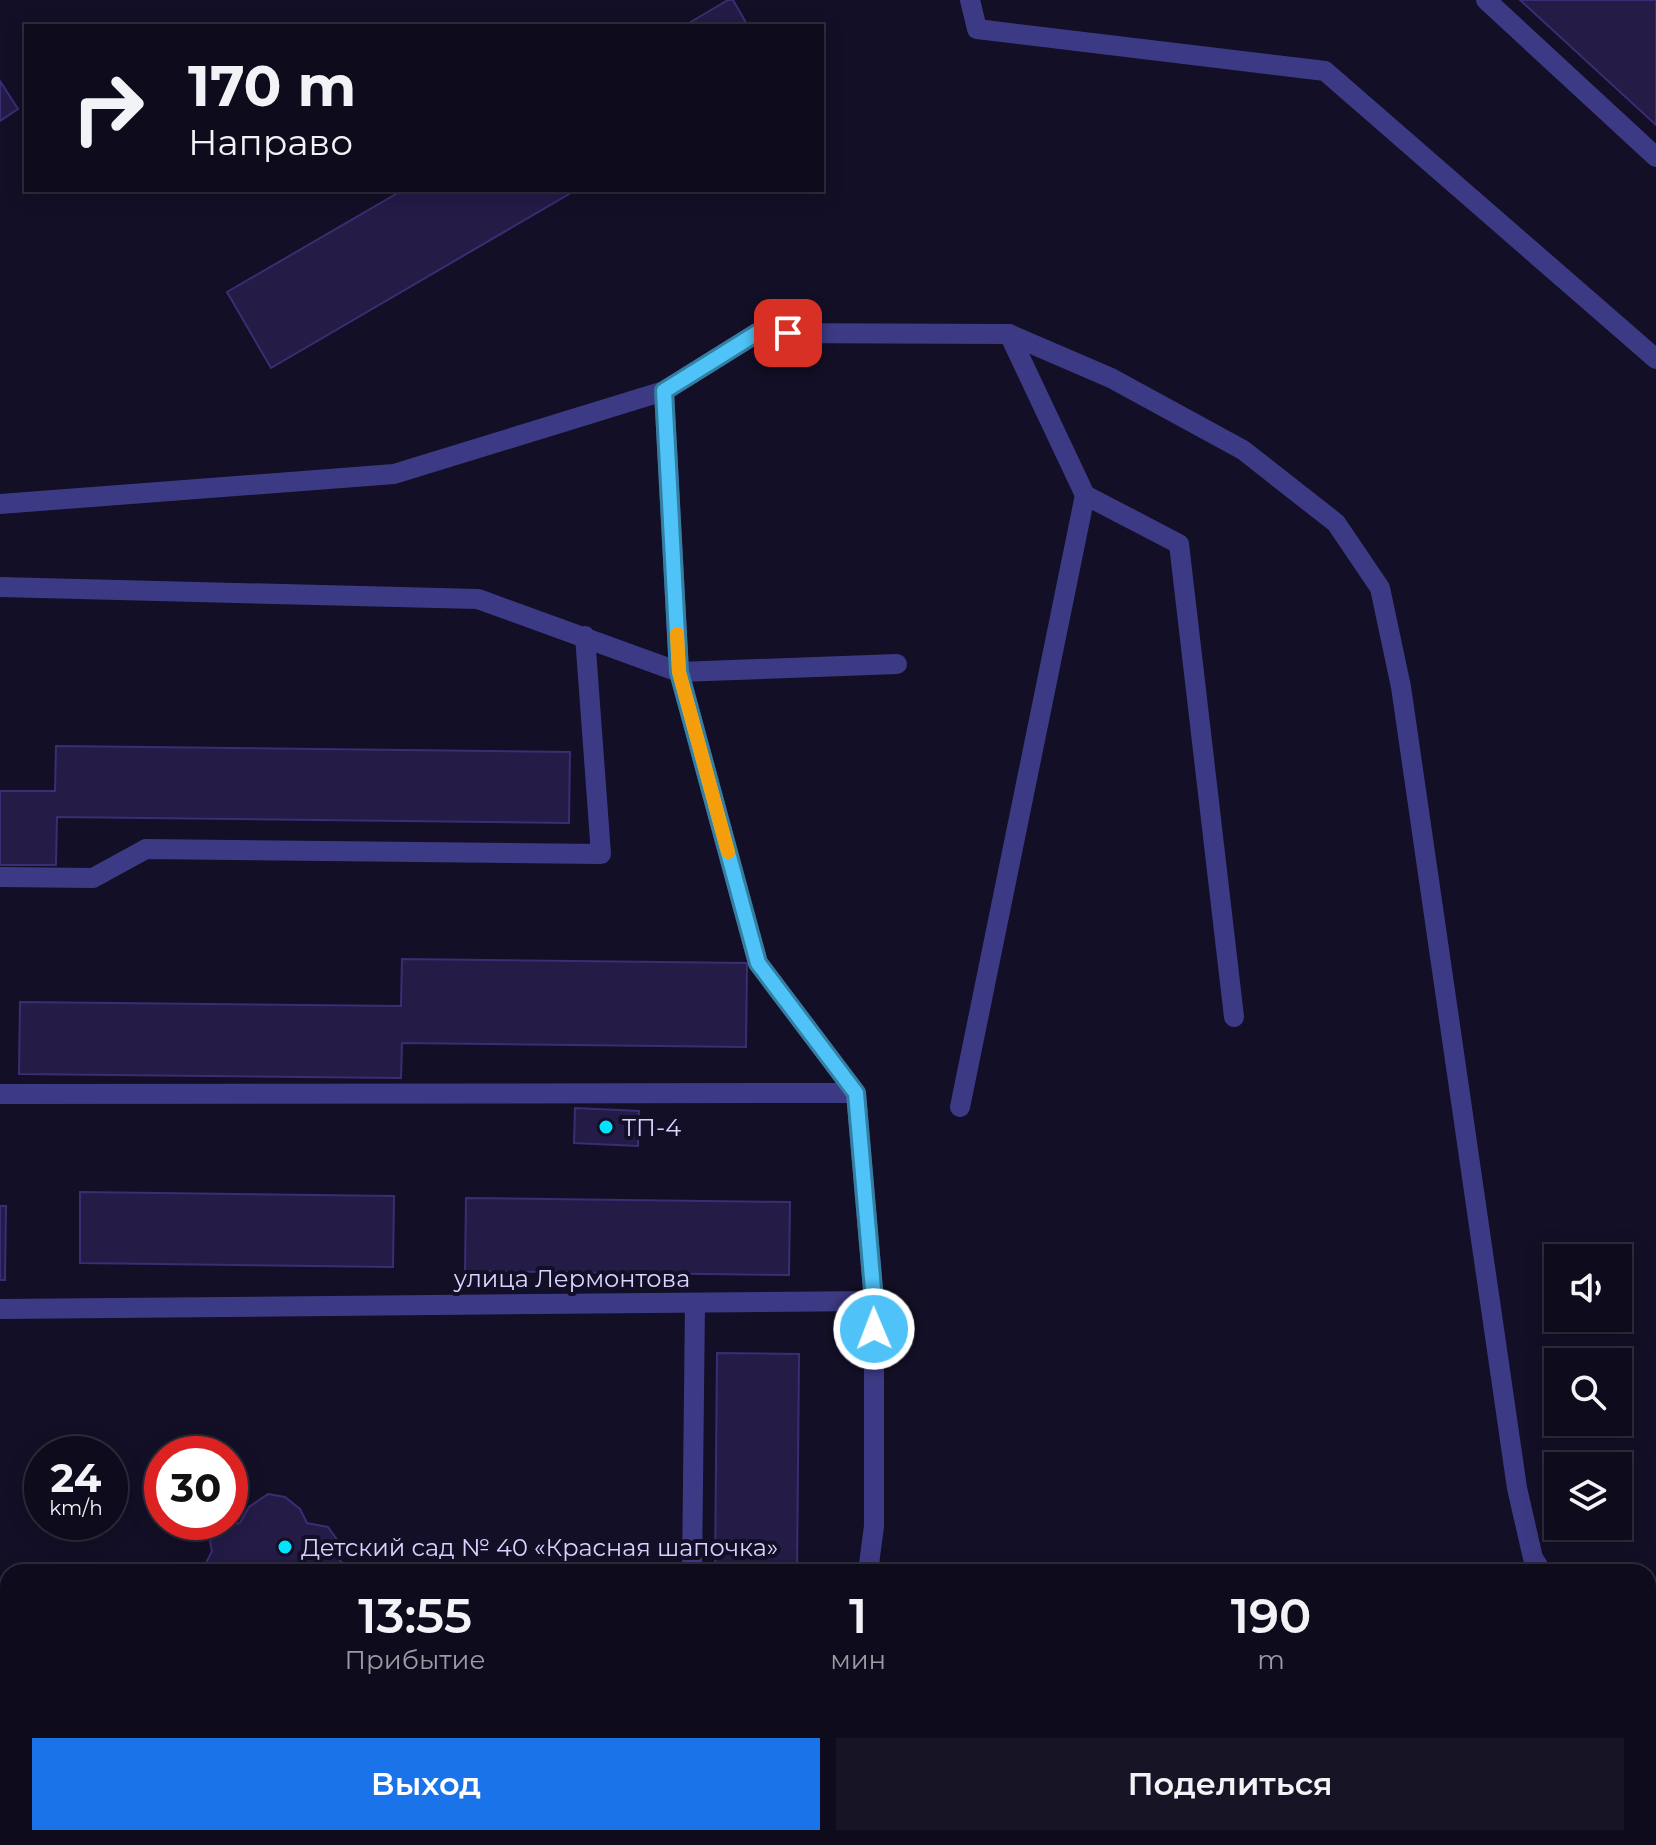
<!DOCTYPE html>
<html lang="ru">
<head>
<meta charset="utf-8">
<style>
	body { margin:0; font-family:Montserrat,sans-serif; background:#171425; color:#f1f3f6; height:100vh; display:flex; flex-direction:column; font-size:30px; white-space:nowrap }
	* { box-sizing:border-box; margin:0 }
	p { font-size:26px; color:#9b9ba3 }
	.icon { flex:none; width:44px; height:44px; fill:none; stroke:currentColor; stroke-width:2; stroke-linecap:round; stroke-linejoin:round }
	.map { position:relative; flex:1; overflow:hidden }
	.drawer { position:absolute; left:0px; top:1564px; width:1656px; height:282px; display:flex; flex-direction:column; background:#0e0b1c; border-radius:24px 24px 0 0; box-shadow:0 4px 20px #0003,0 0 0 2px #2e2b3b }
	.drawer>* { flex:none }
	.top-card { position:absolute; left:24px; top:24px; width:800px; height:168px; border-radius:0px; box-shadow:0 4px 20px #0003,0 0 0 2px #2e2b3b; background:#0e0b1c; color:#f1f3f6; overflow:hidden }
	.controls { position:absolute; left:1544px; top:1244px; display:grid; gap:16px }
	.controls a { display:grid; place-items:center; width:88px; height:88px; border-radius:0px; background:#0e0b1c; box-shadow:0 4px 20px #0003,0 0 0 2px #2e2b3b; font-size:40px }
	.speed { position:absolute; left:24px; top:1436px; display:flex; gap:16px; font-size:40px; font-weight:700; text-align:center }
	.speed>* { display:grid; place-content:center; width:104px; height:104px; border-radius:50%; background:#0e0b1c; box-shadow:0 4px 20px #0003,0 0 0 2px #2e2b3b; line-height:1 }
	.speed small { font-size:20px; font-weight:400 }
	.speed .limit { border:12px solid #d22; background:#fff; color:#111 }
	.pin { position:absolute; display:grid; place-items:center; width:68px; height:68px; color:#fff; margin:-34px; border-radius:16px; box-shadow:0 4px 12px #0006 }
	.me { position:absolute; width:88px; margin:-44px; rotate:359deg; stroke-linejoin:round; filter:drop-shadow(0 0 6px #0008) }
	.turn { display:flex; align-items:center; gap:28px; height:168px; padding:0 32px; font-size:36px }
	.turn .icon { width:104px; height:104px; stroke-width:2.5 }
	.turn b { display:block; font-size:56px; line-height:68px }
	.eta { display:flex; justify-content:space-evenly; align-items:center; height:136px; text-align:center }
	.eta b { font-size:48px; font-weight:600; line-height:56px }
	.button { display:flex; gap:16px; margin-top:auto; padding:16px 32px }
	.button a { flex:1; height:92px; border-radius:0px; background:#1a73e8; color:#fff; font-size:32px; font-weight:600; line-height:92px; text-align:center }
	.button a+a { background:#171425; color:#f1f3f6 }
	.map>svg:first-child { display:block }
	.green { fill:#12302f }
	.building { fill:#241b47; stroke:#3b2d73; stroke-width:2 }
	.lines { fill:none; stroke-linecap:round; stroke-linejoin:round }
	.lane { stroke:#3d3a85; stroke-width:20 }
	.street { stroke:#3d3a85; stroke-width:20 }
	.route-casing { stroke:#337fa1; stroke-width:20 }
	.route { stroke:#4fc3f7; stroke-width:14 }
	.slow { stroke:#f59e0b; stroke-width:14 }
	.poi-dot { fill:#00e5ff; stroke:#130f26; stroke-width:3 }
	.labels { text-anchor:middle; dominant-baseline:central; stroke-width:8; stroke-linejoin:round; paint-order:stroke }
	.poi-label { font-size:24px; fill:#d9d4ff; stroke:#130f26; text-anchor:start }
	.street-label { font-size:24px; fill:#d9d4ff; stroke:#130f26 }
</style>
</head>
<body>
<div class="map">
<svg width="1656" height="1845" viewBox="0 0 1656 1845">
	<rect width="100%" height="100%" fill="#130f26"/>
	<path class="green" d="M 454,1838 L 582,1838 L 579,1845 L 458,1845 Z"/>
	<path class="building" d="M 728,0 L 733,0 L 748,26 L 684,26 Z
		M 1520,0 L 1656,0 L 1656,125 Z
		M 0,81 L 18,109 L 0,121 Z
		M 403,190 L 576,190 L 271,368 L 227,292 Z
		M 56,746 L 570,752 L 569,823 L 57,817 L 56,865 L 0,865 L 0,791 L 55,791 Z
		M 402,959 L 747,963 L 746,1047 L 402,1043 L 401,1078 L 19,1074 L 20,1002 L 401,1006 Z
		M 575,1108 L 639,1111 L 638,1146 L 574,1143 Z
		M 80,1192 L 394,1196 L 393,1267 L 80,1263 Z
		M 466,1198 L 790,1202 L 789,1275 L 465,1271 Z
		M 0,1206 L 6,1206 L 5,1280 L 0,1280 Z
		M 717,1353 L 799,1354 L 797,1572 L 715,1572 Z
		M 268,1494 L 285,1497 L 300,1509 L 307,1523 L 328,1527 L 338,1541 L 335,1551 L 341,1562 L 354,1566 L 360,1572 L 187,1572 L 193,1567 L 206,1563 L 212,1551 L 210,1542 L 213,1534 L 219,1528 L 240,1523 L 249,1507 Z
		M 8,1816 L 8,1838 L 100,1838 L 104,1845 L 3,1845 L 0,1841 L 0,1820 Z
		M 276,1838 L 366,1838 L 371,1845 L 281,1845 Z
		M 689,1838 L 769,1838 L 766,1845 L 687,1845 Z"/>
	<g class="lines">
		<path class="lane" d="M 970,0 L 977,29 L 1325,71 L 1656,359
			M 1486,0 L 1656,157
			M 1009,334 L 1085,495 L 1179,544 L 1234,1017
			M 664,391 L 679,672 L 897,664
			M 0,587 L 478,599 L 679,672 L 758,963 L 856,1093
			M 0,877 L 93,878 L 146,849 L 601,854 L 585,636
			M 0,1094 L 856,1093 L 874,1301
			M 960,1107 L 1085,495
			M 692,1572 L 695,1303
			M 0,1732 L 8,1732
			M 651,1845 L 653,1838"/>
		<path class="street" d="M 0,504 L 394,474 L 664,391 L 757,333 L 1009,334 L 1111,378 L 1243,450 L 1336,523 L 1380,588 L 1401,687 L 1517,1488 L 1533,1558 L 1542,1572
			M 0,1309 L 874,1301 L 874,1526 L 868,1572
			M 1648,1698 L 1656,1704
			M 807,1845 L 809,1838"/>
	</g>
	<g class="lines">
		<g class="route-casing">
			<path id="route" d="M 788,333 L 757,333 L 664,391 L 679,672 L 758,963 L 856,1093 L 874,1301 L 874,1329"/>
		</g>
		<use href="#route" class="route"/>
		<path class="slow" d="M 677,634 L 679,672 L 728,852"/>
	</g>
	<g class="poi-dot">
		<circle cx="606" cy="1127" r="8"/>
		<circle cx="285" cy="1547" r="8"/>
	</g>
	<g class="labels">
		<g class="poi-label">
			<text x="622" y="1127">ТП-4</text>
			<text x="301" y="1547">Детский сад № 40 «Красная шапочка»</text>
		</g>
		<g class="street-label">
			<text x="572" y="1278">улица Лермонтова</text>
		</g>
	</g>
</svg>
<div class="controls">
<a><svg class="icon" aria-label="sound" viewBox="0 0 24 24"><path d="M4 9h4l5-4v14l-5-4H4zM17 9q2 3 0 6"/></svg></a>
<a><svg class="icon" aria-label="search" viewBox="0 0 24 24"><circle cx="10" cy="10" r="6"/><path d="M15 15l6 6"/></svg></a>
<a><svg class="icon" aria-label="layers" viewBox="0 0 24 24"><path d="M12 4l9 5-9 5-9-5zM3 14l9 5 9-5"/></svg></a>
</div>
<div class="speed"><div>24<small>km/h</small></div><div class="limit">30</div></div>
<div class="pin" style="left:788px;top:333px;background:#d93025"><svg class="icon" aria-label="arrive" viewBox="0 0 24 24"><path d="M6 21V4h12l-3 4 3 4H6"/></svg></div>
<svg class="me" style="left:874px;top:1329px" viewBox="-20 -20 40 40"><circle r="17" fill="#4fc3f7" stroke="#fff" stroke-width="3"/><path d="M0-11L8 9 0 5-8 9z" fill="#fff"/></svg>
<div class="top-card">
<div class="turn"><svg class="icon" aria-label="right" viewBox="0 0 24 24"><path d="M7 20v-9h11M14 6l5 5-5 5"/></svg><div><b>170 m</b>Направо</div></div>
</div>
<section class="drawer">
<div class="eta">
<div><b>13:55</b><p>Прибытие</p></div>
<div><b>1</b><p>мин</p></div>
<div><b>190</b><p>m</p></div>
</div>
<div class="button"><a>Выход</a><a>Поделиться</a></div>
</section>
</div>
</body>
</html>
